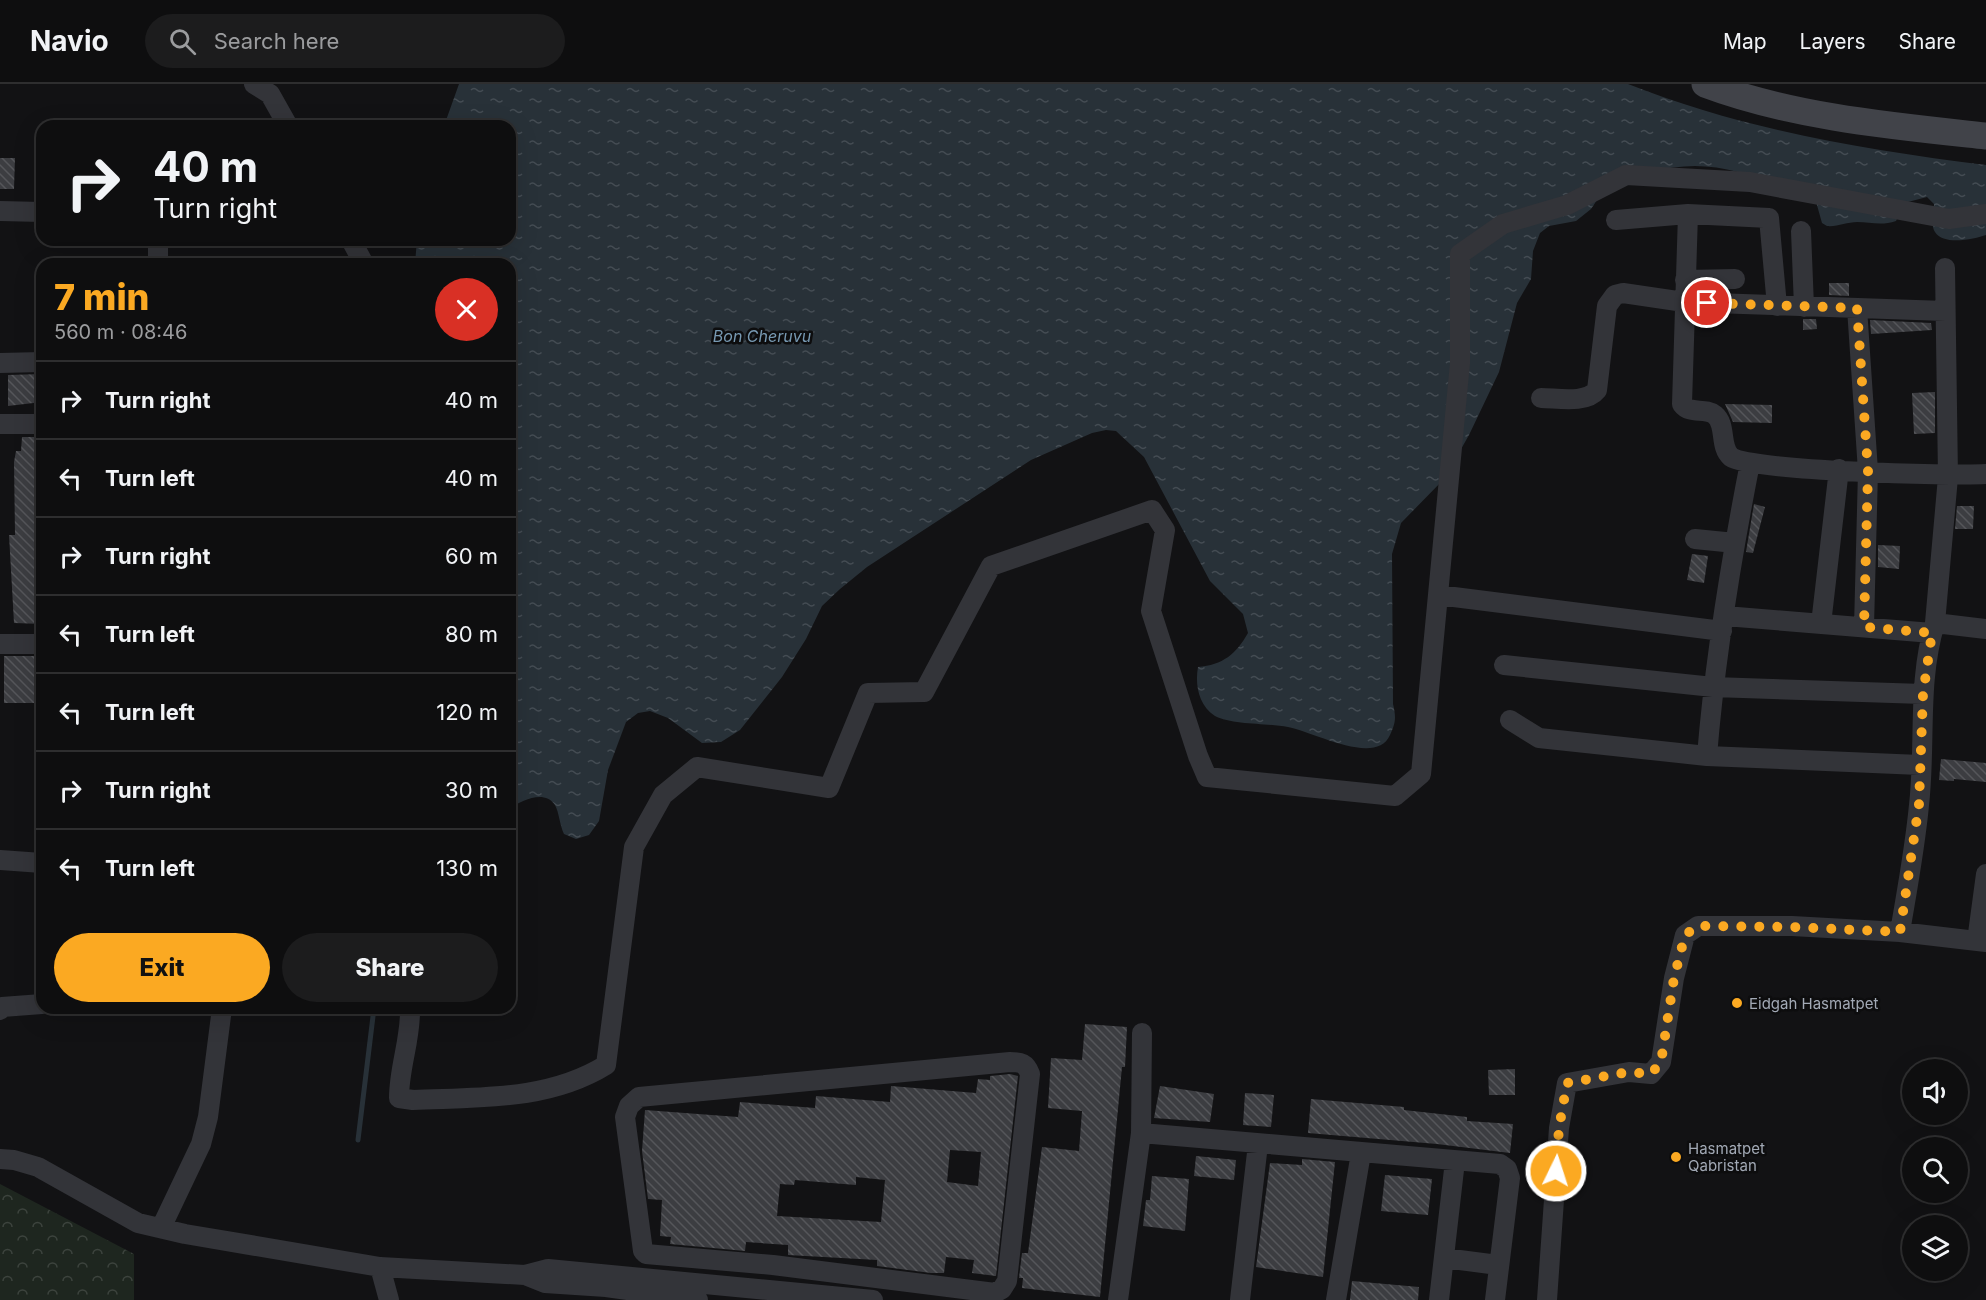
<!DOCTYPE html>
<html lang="en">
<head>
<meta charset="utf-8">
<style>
	body { margin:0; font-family:Inter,sans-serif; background:#1c1c1d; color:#f1f3f6; height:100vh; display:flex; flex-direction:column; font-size:22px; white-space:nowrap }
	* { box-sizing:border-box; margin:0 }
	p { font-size:20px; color:#9b9c9e }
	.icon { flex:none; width:33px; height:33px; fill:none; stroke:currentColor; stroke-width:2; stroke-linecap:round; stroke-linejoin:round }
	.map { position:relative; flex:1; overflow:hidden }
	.drawer { position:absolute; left:36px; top:174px; width:480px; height:756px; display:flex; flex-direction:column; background:#0e0e0f; border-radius:18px; box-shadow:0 6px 24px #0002,0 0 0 2px #2e2e2f }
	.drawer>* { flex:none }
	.hud { position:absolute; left:36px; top:36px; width:480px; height:126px; border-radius:18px; box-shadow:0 6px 24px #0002,0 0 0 2px #2e2e2f; background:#0e0e0f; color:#f1f3f6; overflow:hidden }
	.fabs { position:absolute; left:1902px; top:975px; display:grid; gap:12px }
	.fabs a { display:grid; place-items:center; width:66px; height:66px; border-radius:50%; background:#0e0e0f; box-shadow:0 6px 24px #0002,0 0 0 2px #2e2e2f; font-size:30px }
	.pin { position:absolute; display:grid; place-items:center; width:51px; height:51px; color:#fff; margin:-26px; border:3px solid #fff; border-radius:50%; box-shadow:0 2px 6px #0007 }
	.me { position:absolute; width:66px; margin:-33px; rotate:4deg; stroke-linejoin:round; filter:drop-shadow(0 0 4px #0008) }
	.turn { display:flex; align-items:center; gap:21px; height:126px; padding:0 18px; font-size:27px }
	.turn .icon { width:78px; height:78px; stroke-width:2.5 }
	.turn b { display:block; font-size:42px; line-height:51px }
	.round { display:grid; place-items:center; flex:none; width:63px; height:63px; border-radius:32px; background:#1c1c1d }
	.overview { display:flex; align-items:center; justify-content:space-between; height:102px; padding:0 18px }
	h1 { font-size:36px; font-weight:800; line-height:45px; color:#fba922 }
	.primary-button { display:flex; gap:12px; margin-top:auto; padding:12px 18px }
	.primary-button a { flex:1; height:69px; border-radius:36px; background:#fba922; color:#111; font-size:24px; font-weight:800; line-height:69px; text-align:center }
	.primary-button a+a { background:#1c1c1d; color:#f1f3f6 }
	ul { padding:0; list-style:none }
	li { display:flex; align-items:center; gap:18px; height:78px; padding:0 18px; border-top:2px solid #2e2e2f }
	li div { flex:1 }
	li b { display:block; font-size:22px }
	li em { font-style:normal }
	header { display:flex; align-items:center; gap:36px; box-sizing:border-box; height:84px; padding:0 30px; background:#0e0e0f; border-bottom:2px solid #2e2e2f }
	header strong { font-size:28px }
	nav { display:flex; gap:33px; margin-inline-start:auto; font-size:21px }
	.search { width:420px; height:54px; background:#1c1c1d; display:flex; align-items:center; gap:15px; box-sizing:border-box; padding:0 21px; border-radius:33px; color:#9b9c9e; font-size:22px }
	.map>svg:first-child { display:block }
	.park { fill:url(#park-crowns) }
	.water { fill:url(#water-ripples) }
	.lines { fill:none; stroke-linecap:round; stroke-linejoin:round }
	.stream { stroke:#283138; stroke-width:5 }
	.building { fill:url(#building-back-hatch); fill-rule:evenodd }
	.street { stroke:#333439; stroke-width:20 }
	.secondary { stroke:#414349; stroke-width:27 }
	.route { stroke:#fba922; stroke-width:10; stroke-dasharray:0 18 }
	.poi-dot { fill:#fba922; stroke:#0d0d0e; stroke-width:2 }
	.labels { text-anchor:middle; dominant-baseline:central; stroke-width:5; stroke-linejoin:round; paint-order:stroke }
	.poi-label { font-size:15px; fill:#a2a9b5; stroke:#0d0d0e; text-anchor:start }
	.water-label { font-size:16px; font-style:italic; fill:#7799b2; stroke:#0d0d0e }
</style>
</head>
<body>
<header>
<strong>Navio</strong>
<div class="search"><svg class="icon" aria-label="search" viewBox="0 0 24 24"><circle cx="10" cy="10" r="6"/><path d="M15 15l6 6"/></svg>Search here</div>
<nav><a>Map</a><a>Layers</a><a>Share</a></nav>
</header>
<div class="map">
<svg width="1986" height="1216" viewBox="0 0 1986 1216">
	<defs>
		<pattern id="park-crowns" width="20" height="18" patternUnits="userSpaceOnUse" patternTransform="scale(1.5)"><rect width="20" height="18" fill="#1e261f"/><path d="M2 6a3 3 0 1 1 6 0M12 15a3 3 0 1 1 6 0" fill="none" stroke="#3c433d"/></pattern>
		<pattern id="water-ripples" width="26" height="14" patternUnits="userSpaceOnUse" patternTransform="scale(1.5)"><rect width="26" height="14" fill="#283138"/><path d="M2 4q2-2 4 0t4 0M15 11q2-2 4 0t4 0" fill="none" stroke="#444c53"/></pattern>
		<pattern id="building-back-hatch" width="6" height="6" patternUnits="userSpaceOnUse" patternTransform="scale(1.5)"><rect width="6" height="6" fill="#3c3d41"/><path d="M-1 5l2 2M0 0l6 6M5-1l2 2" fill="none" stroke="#55565a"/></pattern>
	</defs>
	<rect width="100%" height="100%" fill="#121214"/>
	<path class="park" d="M 0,1100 L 134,1170 L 134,1216 L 0,1216 Z"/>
	<path class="water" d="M 459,0 L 1628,0 C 1741,45 1865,66 1986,81 L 1986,151 C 1974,155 1944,162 1935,148 C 1930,140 1934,129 1934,120 L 1927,113 L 1904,119 L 1896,137 C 1881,142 1871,138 1857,138 C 1847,138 1837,143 1827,142 L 1822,139 L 1815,114 C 1777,101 1736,82 1695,82 C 1666,82 1637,91 1609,98 L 1591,125 L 1576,137 L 1549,142 L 1540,149 L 1533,167 L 1531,195 L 1517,219 L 1499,288 L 1469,351 L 1444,395 L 1401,439 L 1392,470 L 1393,620 C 1396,633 1396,638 1390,651 C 1376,683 1312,647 1288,643 C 1268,639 1232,641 1215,632 C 1198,621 1195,600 1198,583 C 1223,581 1236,570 1248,549 L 1243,530 L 1210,497 L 1144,373 L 1116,347 L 1106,346 L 1092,349 L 1031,376 L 867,483 L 840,505 L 822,522 L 806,555 L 782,593 L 740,646 L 721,658 L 702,659 L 668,634 L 650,627 L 638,629 L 626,638 L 608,686 L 599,737 L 589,751 L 576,755 L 564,750 C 560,742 559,728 555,721 C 544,705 522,717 510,724 L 510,180 L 415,180 L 417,156 L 510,156 L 510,42 L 444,42 Z"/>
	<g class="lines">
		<path class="stream" d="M 358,1056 L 374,924"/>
	</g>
	<path class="building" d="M 0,74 L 15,74 L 14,105 L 0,105 Z
		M 1829,199 L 1849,199 L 1849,212 L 1829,211 Z
		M 1803,235 L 1816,235 L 1817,245 L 1803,246 Z
		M 1870,236 L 1931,239 L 1932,246 L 1871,250 Z
		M 42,290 L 42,318 L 8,322 L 8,291 Z
		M 1935,308 L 1935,349 L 1914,350 L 1912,309 Z
		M 1725,320 L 1772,321 L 1772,339 L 1733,338 Z
		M 22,353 L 42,353 L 42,540 L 14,539 L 9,451 L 15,451 L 14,378 L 16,367 L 21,367 Z
		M 1754,420 L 1765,423 L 1753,469 L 1746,468 Z
		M 1957,422 L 1974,422 L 1973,445 L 1955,445 Z
		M 1878,461 L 1900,462 L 1899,485 L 1878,483 Z
		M 1692,470 L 1708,472 L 1704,499 L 1687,496 Z
		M 4,572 L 40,572 L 40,619 L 4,619 Z
		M 1941,675 L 1986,679 L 1986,698 L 1954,695 L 1954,697 L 1939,696 Z
		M 1085,940 L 1127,943 L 1125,983 L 1122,983 L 1100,1213 L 1022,1204 L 1023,1194 L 1019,1194 L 1022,1169 L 1028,1169 L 1042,1063 L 1079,1067 L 1082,1027 L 1048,1024 L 1051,974 L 1082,976 Z
		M 1515,985 L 1515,1011 L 1489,1011 L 1488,986 Z
		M 1010,990 L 1018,992 L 996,1192 L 972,1189 L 974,1176 L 946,1173 L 944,1189 L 931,1189 L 877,1182 L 877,1176 L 788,1171 L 788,1161 L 746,1158 L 745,1167 L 670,1160 L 671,1153 L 660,1152 L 662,1116 L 648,1115 L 642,1067 L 645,1026 L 738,1033 L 740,1018 L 815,1024 L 816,1012 L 890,1018 L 891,1002 L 976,1009 L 978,995 L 990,996 L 990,992 ZM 950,1066 L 981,1068 L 978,1102 L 947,1098 ZM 856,1093 L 885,1096 L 881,1138 L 777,1132 L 780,1100 L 794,1101 L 795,1096 L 856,1101 Z
		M 1160,1002 L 1214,1010 L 1210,1038 L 1154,1034 Z
		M 1245,1009 L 1274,1011 L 1271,1043 L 1243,1041 Z
		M 1311,1015 L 1404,1023 L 1404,1026 L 1467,1033 L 1467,1037 L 1513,1040 L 1510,1069 L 1437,1060 L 1308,1049 Z
		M 1196,1072 L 1236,1076 L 1234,1096 L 1194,1092 Z
		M 1302,1075 L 1335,1078 L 1323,1193 L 1256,1183 L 1270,1079 L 1302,1081 Z
		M 1385,1091 L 1432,1095 L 1428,1131 L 1381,1127 Z
		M 1152,1092 L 1189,1095 L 1185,1147 L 1143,1142 L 1146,1116 L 1150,1116 Z
		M 1352,1197 L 1419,1203 L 1418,1216 L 1350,1216 Z"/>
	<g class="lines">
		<path class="street" d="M 254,0 L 270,10 L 288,42
			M 0,127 L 42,128
			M 1616,136 L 1688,130
			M 1801,147 L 1804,223
			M 158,156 L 158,180
			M 351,156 L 364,180
			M 1685,196 L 1735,195
			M 1777,222 L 1769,134 L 1688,130 L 1682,320 C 1690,331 1705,323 1715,331 C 1727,341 1719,363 1731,373 C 1751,387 1952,392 1986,390
			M 1857,224 L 1868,387 L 1864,543
			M 0,279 L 42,278
			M 1541,314 C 1557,314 1586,320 1597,306 L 1607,222 L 1615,211 L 1623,209 L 1684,218 L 1945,227
			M 0,340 L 42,340
			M 1695,455 L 1735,459
			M 1438,511 L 1722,547
			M 1725,532 L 1932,549
			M 1935,539 L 1948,393 L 1945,184
			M 1821,540 L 1839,385
			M 0,560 L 42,560
			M 1504,581 L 1713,603 L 1923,610
			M 1510,636 L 1539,654 L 1707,672 C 1715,573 1731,476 1750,379
			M 1707,672 L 1920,681
			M 0,776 L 42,779
			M 1900,848 C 1907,806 1915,764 1919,721 C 1926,660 1917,598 1935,539 L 1986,545
			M 1977,857 L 1986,790
			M 410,924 C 411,955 399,983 399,1014 L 413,1016 C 478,1013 548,1017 606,981 L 634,763 L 663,711 L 697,683 L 829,704 L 868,609 L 924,608 L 991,482 L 1152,426 L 1165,446 L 1151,527 L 1198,672 L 1207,693 L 1395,712 L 1421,690 L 1460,279 L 1460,170 L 1503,140 L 1567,121 L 1626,91 L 1750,98 L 1949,135 L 1986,130
			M 0,926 L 2,923 L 42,920
			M 1010,978 C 1021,978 1026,979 1030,990 L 1007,1197 L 1002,1205 L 995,1209 L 773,1181 L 646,1170 L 643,1167 L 625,1033 L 629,1022 L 639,1013 Z
			M 1141,1049 L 1500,1080 L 1507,1085 L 1510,1094 L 1495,1216
			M 0,1075 L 14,1076 L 38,1083 L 138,1139 L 185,1150 L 380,1183 L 525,1191 L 548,1185 L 873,1216
			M 161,1144 L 201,1060 L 208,1033 L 222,924
			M 1444,1174 L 1498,1181
			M 380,1183 L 389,1216
			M 525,1191 L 545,1199 L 606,1203 L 698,1216
			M 1118,1216 L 1141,1049 L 1142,949
			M 1240,1216 L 1258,1060
			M 1336,1216 L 1361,1069
			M 1439,1216 L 1455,1077
			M 1547,1216 L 1559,1044 L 1567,999 L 1629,988 L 1651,990 L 1661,978 L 1674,894 L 1685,851 L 1698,842 L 1792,842 L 1900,848 L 1986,858"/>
		<path class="secondary" d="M 1705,0 C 1793,33 1893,42 1986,52"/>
	</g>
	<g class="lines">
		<path class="route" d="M 1556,1087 L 1559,1044 L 1567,999 L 1629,988 L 1651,990 L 1661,978 L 1674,894 L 1685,851 L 1698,842 L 1792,843 L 1900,848 L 1919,720 L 1923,610 L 1932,549 L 1864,543 L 1868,387 L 1857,224 L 1707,219"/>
	</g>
	<g class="poi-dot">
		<circle cx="1737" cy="919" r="6"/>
		<circle cx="1676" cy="1073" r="6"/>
	</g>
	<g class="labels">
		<g class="poi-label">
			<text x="1749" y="919">Eidgah Hasmatpet</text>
			<text x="1688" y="1064">Hasmatpet<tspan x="1688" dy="17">Qabristan</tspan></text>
		</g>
		<g class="water-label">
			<text x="762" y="252">Bon Cheruvu</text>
		</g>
	</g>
</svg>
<div class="fabs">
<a><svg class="icon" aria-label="sound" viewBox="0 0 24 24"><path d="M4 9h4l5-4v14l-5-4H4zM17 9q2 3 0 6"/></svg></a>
<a><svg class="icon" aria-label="search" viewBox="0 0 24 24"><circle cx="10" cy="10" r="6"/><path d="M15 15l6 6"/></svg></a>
<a><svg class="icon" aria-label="layers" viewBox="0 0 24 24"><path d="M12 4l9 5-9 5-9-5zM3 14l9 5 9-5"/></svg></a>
</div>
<div class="pin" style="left:1707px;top:219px;background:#d93025"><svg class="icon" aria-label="arrive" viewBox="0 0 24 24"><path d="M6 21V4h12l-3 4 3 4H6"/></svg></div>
<svg class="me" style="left:1556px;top:1087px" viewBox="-20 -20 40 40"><circle r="17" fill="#fba922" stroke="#fff" stroke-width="3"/><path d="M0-11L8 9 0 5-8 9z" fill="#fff"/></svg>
<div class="hud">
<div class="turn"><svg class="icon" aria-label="right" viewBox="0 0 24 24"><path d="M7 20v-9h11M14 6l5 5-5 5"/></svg><div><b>40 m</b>Turn right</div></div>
</div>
<section class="drawer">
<div class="overview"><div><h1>7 min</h1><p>560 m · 08:46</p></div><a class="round" style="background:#d93025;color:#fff"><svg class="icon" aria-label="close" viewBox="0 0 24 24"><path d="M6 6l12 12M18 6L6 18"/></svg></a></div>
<ul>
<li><svg class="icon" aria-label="right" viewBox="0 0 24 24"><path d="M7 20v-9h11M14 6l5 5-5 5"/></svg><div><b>Turn right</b></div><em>40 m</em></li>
<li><svg class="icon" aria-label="left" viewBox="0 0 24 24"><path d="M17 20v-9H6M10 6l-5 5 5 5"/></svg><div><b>Turn left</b></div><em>40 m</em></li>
<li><svg class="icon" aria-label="right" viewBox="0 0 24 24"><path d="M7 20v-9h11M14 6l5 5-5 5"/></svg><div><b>Turn right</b></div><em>60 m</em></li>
<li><svg class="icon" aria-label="left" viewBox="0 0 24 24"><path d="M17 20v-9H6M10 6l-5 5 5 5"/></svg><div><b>Turn left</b></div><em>80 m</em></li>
<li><svg class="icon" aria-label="left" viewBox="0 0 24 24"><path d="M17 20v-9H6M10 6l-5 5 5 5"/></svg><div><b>Turn left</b></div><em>120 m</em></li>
<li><svg class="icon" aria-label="right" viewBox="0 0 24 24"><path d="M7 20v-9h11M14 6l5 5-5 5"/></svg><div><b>Turn right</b></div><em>30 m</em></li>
<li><svg class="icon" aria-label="left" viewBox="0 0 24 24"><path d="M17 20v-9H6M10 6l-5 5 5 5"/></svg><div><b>Turn left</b></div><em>130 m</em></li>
</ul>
<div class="primary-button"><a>Exit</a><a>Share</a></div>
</section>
</div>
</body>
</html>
